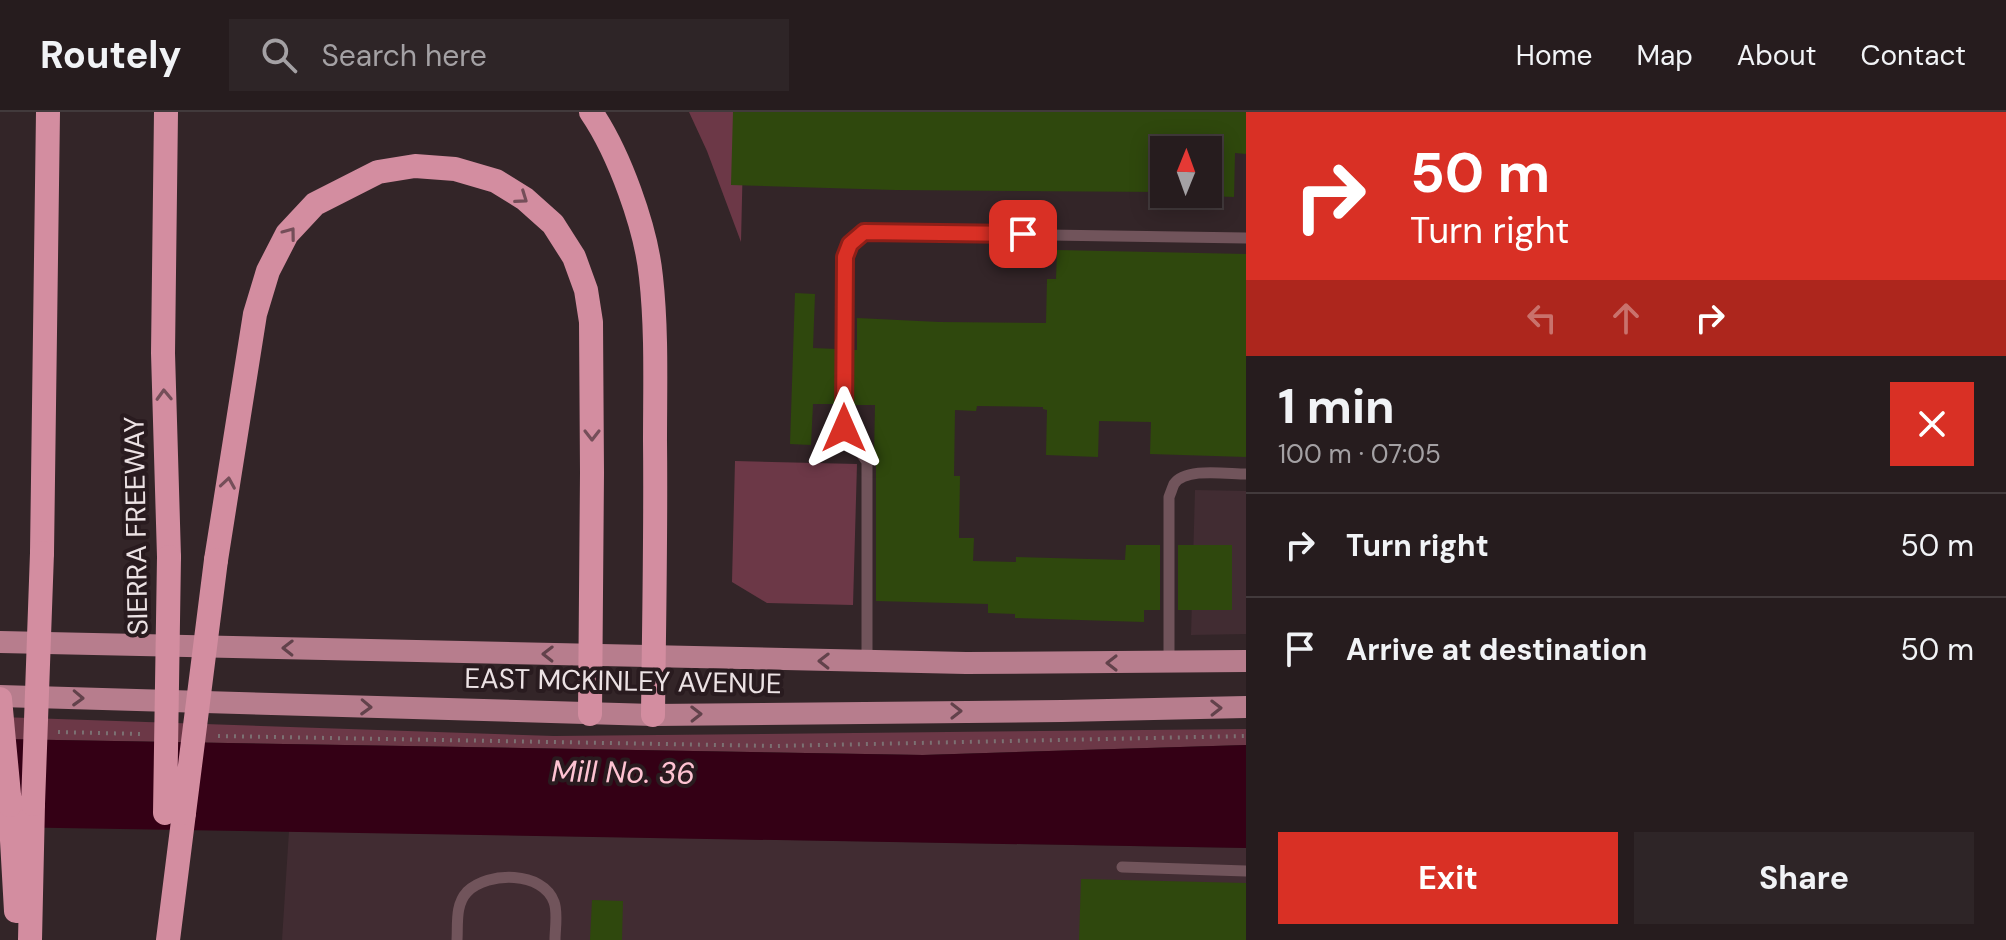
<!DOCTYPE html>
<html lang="en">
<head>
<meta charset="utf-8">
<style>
	body { margin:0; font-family:"DM Sans",sans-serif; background:#2e2527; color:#f1f3f6; height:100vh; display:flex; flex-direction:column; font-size:30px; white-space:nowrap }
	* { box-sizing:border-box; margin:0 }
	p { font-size:26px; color:#a4a1a4 }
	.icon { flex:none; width:44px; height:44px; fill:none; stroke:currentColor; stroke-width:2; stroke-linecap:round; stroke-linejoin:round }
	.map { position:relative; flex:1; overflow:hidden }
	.sheet { display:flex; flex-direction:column; background:#261c1e; width:760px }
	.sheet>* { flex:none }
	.top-card { background:#d93025; color:#fff; overflow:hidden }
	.needle { width:52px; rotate:1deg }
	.buttons { position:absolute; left:1150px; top:24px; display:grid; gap:16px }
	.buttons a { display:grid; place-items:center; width:72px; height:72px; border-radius:0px; background:#261c1e; box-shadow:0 4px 20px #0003,0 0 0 2px #423a3c; font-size:40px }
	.pin { position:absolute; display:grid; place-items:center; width:68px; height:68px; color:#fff; margin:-34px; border-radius:16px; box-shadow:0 4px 12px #0006 }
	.me { position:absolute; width:88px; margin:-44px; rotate:0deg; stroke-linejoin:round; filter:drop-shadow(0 0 6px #0008) }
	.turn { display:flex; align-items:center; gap:28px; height:168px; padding:0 32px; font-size:36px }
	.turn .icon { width:104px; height:104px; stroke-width:2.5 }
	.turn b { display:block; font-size:56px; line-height:68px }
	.lanes { display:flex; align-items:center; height:76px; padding:0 32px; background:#0003; justify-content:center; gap:40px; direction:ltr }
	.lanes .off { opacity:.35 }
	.round { display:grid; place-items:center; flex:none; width:84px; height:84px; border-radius:0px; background:#2e2527 }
	.overview { display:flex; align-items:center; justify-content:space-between; height:136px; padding:0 32px }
	h1 { font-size:48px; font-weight:700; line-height:60px }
	.action { display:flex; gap:16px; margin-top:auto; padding:16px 32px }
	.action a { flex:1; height:92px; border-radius:0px; background:#d93025; color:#fff; font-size:32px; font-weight:700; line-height:92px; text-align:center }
	.action a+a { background:#2e2527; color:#f1f3f6 }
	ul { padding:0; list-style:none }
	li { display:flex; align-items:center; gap:24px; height:104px; padding:0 32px; border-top:2px solid #423a3c }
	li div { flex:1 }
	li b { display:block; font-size:30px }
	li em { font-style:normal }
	header { display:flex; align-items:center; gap:48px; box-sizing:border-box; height:112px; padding:0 40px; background:#261c1e; border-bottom:2px solid #423a3c }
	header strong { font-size:38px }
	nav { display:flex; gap:44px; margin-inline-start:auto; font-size:28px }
	.search { width:560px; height:72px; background:#2e2527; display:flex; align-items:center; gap:20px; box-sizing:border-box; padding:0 28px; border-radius:0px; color:#a4a1a4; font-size:30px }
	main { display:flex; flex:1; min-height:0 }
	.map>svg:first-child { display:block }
	.built { fill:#412c32 }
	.green { fill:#6c3847 }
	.water { fill:#340015 }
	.building { fill:#2f480d }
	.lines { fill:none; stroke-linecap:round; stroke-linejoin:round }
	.path { stroke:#7c7072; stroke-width:4; stroke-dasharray:2 6; stroke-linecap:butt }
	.service { stroke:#71545b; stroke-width:11 }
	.primary { stroke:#b77d8d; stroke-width:22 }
	.motorway { stroke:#d38da0; stroke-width:24 }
	.motorway-bridge { stroke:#d38da0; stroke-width:24 }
	.oneway { stroke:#754e59 }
	.oneway2 { stroke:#62424b }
	.route-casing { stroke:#8d1f18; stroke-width:20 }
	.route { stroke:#d93025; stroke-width:14 }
	.labels { text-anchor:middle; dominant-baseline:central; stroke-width:8; stroke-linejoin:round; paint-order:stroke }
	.street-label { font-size:28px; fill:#ece2e4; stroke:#291b1f }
	.water-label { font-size:30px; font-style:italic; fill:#fec3d2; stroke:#291b1f }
</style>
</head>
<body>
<header>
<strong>Routely</strong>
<div class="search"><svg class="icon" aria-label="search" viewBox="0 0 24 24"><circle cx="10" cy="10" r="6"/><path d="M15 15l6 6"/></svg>Search here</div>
<nav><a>Home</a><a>Map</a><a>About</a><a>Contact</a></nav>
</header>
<main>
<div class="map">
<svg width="1246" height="828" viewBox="0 0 1246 828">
	<rect width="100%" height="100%" fill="#332528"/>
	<path class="built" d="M 1195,378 L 1246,379 L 1246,522 L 1191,523 Z
		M 289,719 L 1246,736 L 1246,828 L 282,828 Z"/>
	<path class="green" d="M 689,0 L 744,0 L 741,130 L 707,39 Z
		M 735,349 L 857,352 L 853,493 L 767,491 L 732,470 Z
		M 0,605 L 554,624 L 1246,617 L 1246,633 L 923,643 L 0,627 Z"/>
	<path class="water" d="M 0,627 L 923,643 L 1246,633 L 1246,736 L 0,715 Z"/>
	<path class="building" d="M 733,0 L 1246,0 L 1246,42 L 1235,41 L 1234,85 L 1208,84 L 1208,38 L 1164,38 L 1164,80 L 895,78 L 731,73 Z
		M 1057,138 L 1246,142 L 1246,345 L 1150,342 L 1151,310 L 1099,309 L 1098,345 L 1046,343 L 1047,298 L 1043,297 L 1043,295 L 977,294 L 976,299 L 955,298 L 954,364 L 960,364 L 959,426 L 974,426 L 973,449 L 1016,450 L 1016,445 L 1125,448 L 1126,433 L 1160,433 L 1160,498 L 1144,498 L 1144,510 L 1015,506 L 1015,502 L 988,501 L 988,492 L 876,489 L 876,350 L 874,344 L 875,293 L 853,293 L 853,238 L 857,238 L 857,206 L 939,210 L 1046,211 L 1047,167 L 1056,167 Z
		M 795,181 L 815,182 L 813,236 L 836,237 L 836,292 L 813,292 L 811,333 L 790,332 Z
		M 1178,433 L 1232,433 L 1232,498 L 1178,498 Z
		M 1081,767 L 1246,771 L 1246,828 L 1079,828 Z
		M 592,788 L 623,789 L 622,828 L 590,828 Z"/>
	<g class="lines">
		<path class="path" d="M 58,620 L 142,622
			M 218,624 L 776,634 L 1246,624"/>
		<path class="service" d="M 867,549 L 867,350 L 844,316 L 845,145 L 850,132 L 864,120 L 1246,126
			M 1169,550 L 1169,385 C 1170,383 1173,374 1174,372 C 1185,355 1227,362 1246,362
			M 1122,755 L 1246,759
			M 457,828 C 458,812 455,793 467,780 C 488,759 543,759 554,790 C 558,800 555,817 555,828"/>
		<path class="primary" d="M 0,530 L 966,551 L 1246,549
			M 0,584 L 653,603 L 1062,599 L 1246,595"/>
		<path class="motorway" d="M 166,0 L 163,241 L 169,445
			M 591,0 C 619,41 646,115 651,165 C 657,219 655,274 655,329 C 656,420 654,511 653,603
			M 42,441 L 48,0
			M 216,448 L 255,202 L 268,159 L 287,122 L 315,92 L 378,60 L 415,54 L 455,57 L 496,69 L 525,87 L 553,112 L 574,145 L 586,178 L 591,210 L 592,361 L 590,602
			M 10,693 L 16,799
			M 30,828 L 33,692
			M 168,828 L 184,701"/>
		<path class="motorway-bridge" d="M 0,587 L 10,693
			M 33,692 L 42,441
			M 165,701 L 169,445
			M 184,701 L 216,448"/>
	</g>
	<defs><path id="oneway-chevron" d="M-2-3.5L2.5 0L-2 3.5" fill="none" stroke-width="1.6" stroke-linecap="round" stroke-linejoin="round" transform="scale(2)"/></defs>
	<g class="oneway">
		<use href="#oneway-chevron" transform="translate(522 86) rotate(35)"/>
		<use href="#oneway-chevron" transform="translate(290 121) rotate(-53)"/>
		<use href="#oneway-chevron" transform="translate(164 283) rotate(-92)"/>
		<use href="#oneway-chevron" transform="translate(592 323) rotate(90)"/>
		<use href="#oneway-chevron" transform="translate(228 371) rotate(-81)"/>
	</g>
	<g class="oneway2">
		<use href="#oneway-chevron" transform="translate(288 536) rotate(-179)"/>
		<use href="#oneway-chevron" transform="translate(548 542) rotate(-179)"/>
		<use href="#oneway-chevron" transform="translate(824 549) rotate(-179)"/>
		<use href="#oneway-chevron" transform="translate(1112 551) rotate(180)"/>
		<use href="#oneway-chevron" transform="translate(78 586) rotate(2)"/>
		<use href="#oneway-chevron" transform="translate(366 595) rotate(2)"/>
		<use href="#oneway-chevron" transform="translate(1216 596) rotate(-1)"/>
		<use href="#oneway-chevron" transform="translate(956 599)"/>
		<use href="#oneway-chevron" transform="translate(696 602) rotate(-1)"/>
	</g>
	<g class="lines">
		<g class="route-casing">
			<path id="route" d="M 844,316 L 845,145 L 850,132 L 864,120 L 1023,122"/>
		</g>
		<use href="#route" class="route"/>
	</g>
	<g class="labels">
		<g class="street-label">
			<text transform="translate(136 414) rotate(-91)">SIERRA FREEWAY</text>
			<text transform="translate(623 569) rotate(1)">EAST MCKINLEY AVENUE</text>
		</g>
		<g class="water-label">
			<text transform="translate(623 660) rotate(1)">Mill No. 36</text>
		</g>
	</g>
</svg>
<div class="buttons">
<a><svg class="needle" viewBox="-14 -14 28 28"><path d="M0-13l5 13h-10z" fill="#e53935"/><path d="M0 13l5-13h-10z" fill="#a4a1a4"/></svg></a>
</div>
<div class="pin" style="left:1023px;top:122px;background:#d93025"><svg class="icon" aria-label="arrive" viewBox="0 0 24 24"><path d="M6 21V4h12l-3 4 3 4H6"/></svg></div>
<svg class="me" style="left:844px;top:316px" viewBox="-20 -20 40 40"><path d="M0-17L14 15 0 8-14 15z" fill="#d93025" stroke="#fff" stroke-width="4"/></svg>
</div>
<section class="sheet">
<div class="top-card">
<div class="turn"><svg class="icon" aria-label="right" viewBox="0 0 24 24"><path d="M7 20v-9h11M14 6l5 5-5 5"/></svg><div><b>50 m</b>Turn right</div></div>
<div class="lanes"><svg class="icon off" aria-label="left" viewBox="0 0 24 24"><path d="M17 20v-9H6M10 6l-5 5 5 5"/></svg><svg class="icon off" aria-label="ahead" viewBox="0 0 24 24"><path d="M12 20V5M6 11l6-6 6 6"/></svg><svg class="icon" aria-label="right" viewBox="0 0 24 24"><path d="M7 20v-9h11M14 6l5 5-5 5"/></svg></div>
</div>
<div class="overview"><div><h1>1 min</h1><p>100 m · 07:05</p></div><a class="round" style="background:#d93025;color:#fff"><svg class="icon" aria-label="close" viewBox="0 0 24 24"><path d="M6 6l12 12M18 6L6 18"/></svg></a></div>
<ul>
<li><svg class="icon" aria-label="right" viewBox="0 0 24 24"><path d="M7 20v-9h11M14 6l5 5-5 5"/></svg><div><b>Turn right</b></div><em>50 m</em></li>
<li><svg class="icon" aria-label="arrive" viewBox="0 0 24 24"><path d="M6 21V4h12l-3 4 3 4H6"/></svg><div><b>Arrive at destination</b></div><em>50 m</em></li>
</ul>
<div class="action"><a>Exit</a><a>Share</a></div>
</section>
</main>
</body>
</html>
